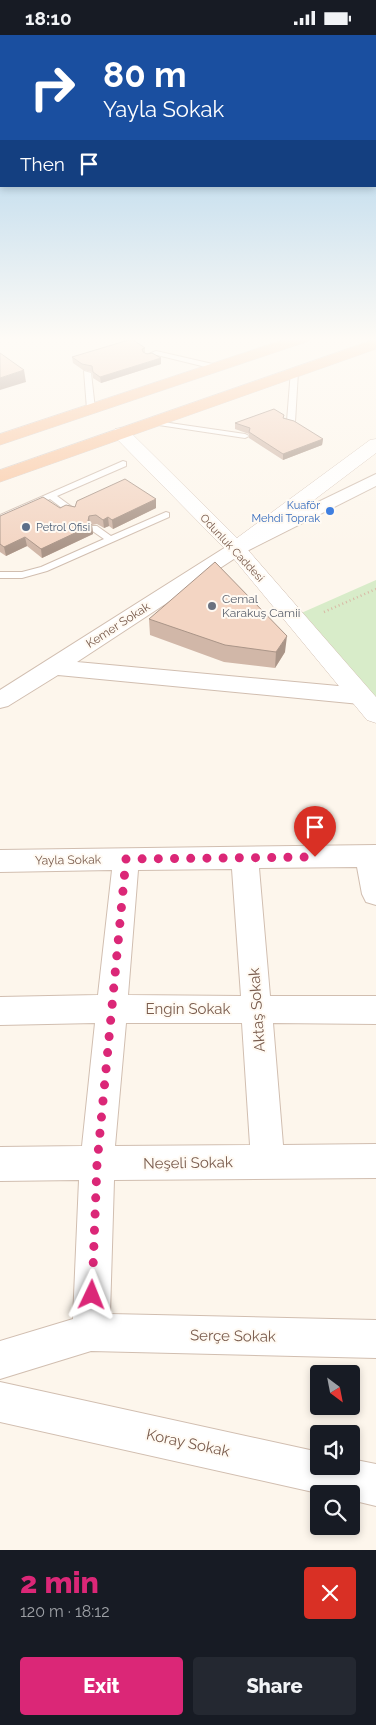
<!DOCTYPE html>
<html lang="en">
<head>
<meta charset="utf-8">
<style>
	body { margin:0; font-family:Raleway,sans-serif; background:#242831; color:#f1f3f6; height:100vh; display:flex; flex-direction:column; font-size:19px; white-space:nowrap }
	* { box-sizing:border-box; margin:0 }
	p { font-size:16px; color:#9ea1a6 }
	.icon { flex:none; width:28px; height:28px; fill:none; stroke:currentColor; stroke-width:2; stroke-linecap:round; stroke-linejoin:round }
	.map { position:relative; height:1515px; overflow:hidden }
	.details { display:flex; flex-direction:column; background:#171b24; flex:1 }
	.details>* { flex:none }
	.guide { position:absolute; left:0px; top:0px; width:376px; height:152px; box-shadow:0 2px 8px #0003; background:#1a4fa0; color:#fff; overflow:hidden }
	.needle { width:32px; rotate:148deg }
	.buttons { position:absolute; left:310px; top:1330px; display:grid; gap:10px }
	.buttons a { display:grid; place-items:center; width:50px; height:50px; border-radius:5px; background:#171b24; box-shadow:0 2px 8px #0003; font-size:25px }
	.pin { position:absolute; display:grid; place-items:center; width:42px; height:42px; color:#fff; margin:-51px -21px; border-radius:50% 50% 50% 0; rotate:-45deg; box-shadow:0 0 5px #0007 }
	.pin .icon { rotate:45deg }
	.me { position:absolute; width:55px; margin:-28px; rotate:2deg; stroke-linejoin:round; filter:drop-shadow(0 0 4px #0008) }
	.turn { display:flex; align-items:center; gap:18px; height:105px; padding:0 20px; font-size:22px }
	.turn .icon { width:65px; height:65px; stroke-width:2.5 }
	.turn b { display:block; font-size:35px; line-height:42px }
	.then { display:flex; align-items:center; height:48px; padding:0 20px; background:#0003; gap:10px; font-size:19px }
	.round { display:grid; place-items:center; flex:none; width:52px; height:52px; border-radius:5px; background:#242831 }
	.overview { display:flex; align-items:center; justify-content:space-between; height:85px; padding:0 20px }
	h1 { font-size:30px; font-weight:800; line-height:38px; color:#db2777 }
	.cta { display:flex; gap:10px; margin-top:auto; padding:10px 20px }
	.cta a { flex:1; height:58px; border-radius:5px; background:#db2777; color:#fff; font-size:20px; font-weight:800; line-height:58px; text-align:center }
	.cta a+a { background:#242831; color:#f1f3f6 }
	.status { display:flex; justify-content:space-between; align-items:center; height:35px; padding:0 25px; background:#171b24; direction:ltr }
	.status svg { height:14px; fill:currentColor }
	.map>svg:first-child { display:block }
	.green { fill:#d8ecc9 }
	.lines { fill:none; stroke-linecap:round; stroke-linejoin:round }
	.service-casing { stroke:#d1beb0; stroke-width:2 }
	.minor-casing { stroke:#d1beb0; stroke-width:2 }
	.tertiary-casing { stroke:#d1beb0; stroke-width:1 }
	.trunk-casing { stroke:#dad1cd; stroke-width:1 }
	.path { stroke:#d9b8a5; stroke-width:2.5; stroke-dasharray:1 3; stroke-linecap:butt }
	.service { fill:#fff; fill-rule:evenodd }
	.minor { fill:#fff; fill-rule:evenodd }
	.tertiary { fill:#fff; fill-rule:evenodd }
	.trunk { fill:#f9c8a4; fill-rule:evenodd }
	.wall { fill:#d1b7a8 }
	.shaded-wall { fill:#aa9588 }
	.building { fill:#f3d5c3; stroke:#aa9588 }
	.route { stroke:#db2777; stroke-width:9; stroke-dasharray:0 16.2 }
	.shop-dot { fill:#3f7fe0; stroke:#fffaf3; stroke-width:2 }
	.service-dot { fill:#5c6f8a; stroke:#fffaf3; stroke-width:2 }
	.worship-dot { fill:#6b7280; stroke:#fffaf3; stroke-width:2 }
	.labels { text-anchor:middle; dominant-baseline:central; stroke-width:4; stroke-linejoin:round; paint-order:stroke }
	.far-shop-label { font-size:11px; fill:#366cbe; stroke:#fffaf3; text-anchor:end }
	.far-service-label { font-size:11px; fill:#4e5e75; stroke:#fffaf3; text-anchor:start }
	.far-street-label { font-size:11px; fill:#7a5c4d; stroke:#fffaf3 }
	.worship-label { font-size:12px; fill:#5b616d; stroke:#fffaf3; text-anchor:start }
	.street-label { font-size:12px; fill:#7a5c4d; stroke:#fffaf3 }
	.near-street-label { font-size:15px; fill:#7a5c4d; stroke:#fffaf3 }
</style>
</head>
<body>
<div class="status"><b>18:10</b><svg viewBox="0 0 49 12"><path d="M0 12V9h3v3zM5 12V6h3v6zM10 12V3h3v9zM15 12V0h3v12zM26 1h20v11H26zM47 4h2v5h-2z"/></svg></div>
<div class="map">
<svg width="376" height="1515" viewBox="0 0 376 1515">
	<rect width="100%" height="100%" fill="#fdf6ec"/>
	<path class="green" d="M 376,545 L 376,665 L 299,579 Z"/>
	<g class="lines">
		<g class="service-casing">
			<path id="service" d="M 156,316 L 217,330 L 218,332 L 214,334 L 157,320 L 148,323 L 144,321 Z
				M 291,335 L 298,337 L 295,387 L 287,390 L 283,388 L 287,386 Z
				M 84,336 L 91,338 L 95,374 L 91,376 L 87,374 Z
				M 149,385 L 245,399 L 249,401 L 245,403 L 152,389 L 148,387 Z
				M 123,426 L 126,427 L 126,431 L 57,461 L 76,475 L 76,479 L 70,479 L 50,464 L 0,486 L 0,480 Z
				M 166,477 L 169,478 L 169,482 L 47,536 L 22,543 L 0,543 L 0,537 L 22,537 L 41,532 L 104,504 L 91,495 L 91,491 L 97,491 L 111,501 Z"/>
		</g>
		<g class="minor-casing">
			<path id="minor" d="M 376,439 L 376,451 L 243,518 L 77,627 L 360,653 L 368,656 L 371,661 L 368,666 L 360,669 L 58,640 L 8,671 L 0,673 L 0,655 L 229,510 Z
				M 376,810 L 376,870 L 366,867 L 362,859 L 357,832 L 259,833 L 270,961 L 376,961 L 376,989 L 273,988 L 283,1110 L 376,1109 L 376,1143 L 114,1145 L 110,1279 L 376,1285 L 376,1323 L 91,1316 L 0,1344 L 0,1306 L 73,1284 L 79,1145 L 0,1146 L 0,1112 L 82,1111 L 95,988 L 0,990 L 0,962 L 98,960 L 112,835 L 0,837 L 0,815 ZM 232,834 L 241,961 L 128,960 L 138,835 ZM 126,988 L 242,988 L 250,1110 L 115,1111 Z
				M 0,1347 L 319,1417 L 319,1431 L 351,1431 L 351,1424 L 376,1429 L 376,1471 L 351,1465 L 351,1459 L 322,1459 L 0,1387 Z"/>
		</g>
		<g class="tertiary-casing">
			<path id="tertiary" d="M 121,393 L 127,394 L 237,503 L 370,405 L 376,404 L 376,418 L 248,515 L 376,662 L 376,688 L 367,685 L 229,518 L 115,402 L 112,398 L 115,394 Z"/>
		</g>
		<g class="trunk-casing">
			<path id="trunk" d="M 289,303 L 312,303 L 309,306 L 0,410 L 0,399 Z
				M 376,304 L 376,314 L 0,447 L 0,435 Z"/>
		</g>
		<path class="path" d="M 324,577 L 376,554"/>
		<use href="#service" class="service"/>
		<use href="#minor" class="minor"/>
		<use href="#tertiary" class="tertiary"/>
		<use href="#trunk" class="trunk"/>
	</g>
	<path class="wall" d="M 145,313 L 145,318 L 161,323 L 161,329 L 101,348 L 93,343 L 92,337 L 83,335 L 73,328 L 72,322 Z
		M 284,380 L 283,384 L 323,404 L 322,410 L 283,425 L 249,403 L 249,399 L 235,394 L 235,388 Z
		M 156,464 L 156,473 L 113,494 L 109,491 L 104,493 L 97,489 L 92,490 L 93,499 L 42,523 L 27,511 L 6,521 L 0,517 L 0,481 L 60,473 Z
		M 149,584 L 285,617 L 275,633 L 224,627 L 150,600 Z"/>
	<path class="shaded-wall" d="M 161,323 L 161,329 L 101,348 L 100,342 Z
		M 24,335 L 26,347 L 0,355 L 0,343 Z
		M 323,404 L 322,410 L 283,425 L 283,419 Z
		M 156,464 L 156,473 L 113,494 L 112,485 Z
		M 89,481 L 90,491 L 92,490 L 93,499 L 42,523 L 41,514 L 88,486 Z
		M 108,482 L 109,491 L 104,493 L 103,485 Z
		M 25,502 L 27,511 L 6,521 L 4,512 Z
		M 287,601 L 285,617 L 275,633 L 276,617 Z"/>
	<path class="building" d="M 132,304 L 145,313 L 142,314 L 143,317 L 147,319 L 152,318 L 161,323 L 100,342 L 93,337 L 92,331 L 82,329 L 72,322 Z
		M 0,318 L 24,335 L 0,343 Z
		M 274,374 L 284,380 L 283,383 L 294,386 L 323,404 L 283,419 L 249,397 L 250,393 L 235,388 Z
		M 125,444 L 156,464 L 112,485 L 108,482 L 103,485 L 96,480 L 89,481 L 88,486 L 92,490 L 41,514 L 25,502 L 4,512 L 0,509 L 0,481 L 43,462 L 60,473 L 66,470 L 75,472 L 77,466 Z
		M 215,527 L 287,601 L 276,617 L 225,610 L 149,584 Z"/>
	<linearGradient id="sky" x2="0" y2="1"><stop stop-color="#97c7e8"/><stop offset="0.59" stop-color="#fefbf6"/><stop offset="1" stop-color="#fefbf6" stop-opacity="0"/></linearGradient>
	<rect width="376" height="515" fill="url(#sky)"/>
	<g class="lines">
		<path class="route" d="M 92,1260 L 97,1129 L 126,824 L 315,822"/>
	</g>
	<circle class="shop-dot" cx="330" cy="476" r="5"/>
	<circle class="service-dot" cx="26" cy="492" r="5"/>
	<circle class="worship-dot" cx="212" cy="571" r="5"/>
	<g class="labels">
		<g class="far-shop-label">
			<text x="320" y="470">Kuaför<tspan x="320" dy="13">Mehdi Toprak</tspan></text>
		</g>
		<g class="far-service-label">
			<text x="36" y="492">Petrol Ofisi</text>
		</g>
		<g class="far-street-label">
			<text transform="translate(232 513) rotate(47)">Odunluk Caddesi</text>
		</g>
		<g class="worship-label">
			<text x="222" y="564">Cemal<tspan x="222" dy="14">Karakuş Camii</tspan></text>
		</g>
		<g class="street-label">
			<text transform="translate(118 590) rotate(-33)">Kemer Sokak</text>
			<text transform="translate(68 825) rotate(-1)">Yayla Sokak</text>
		</g>
		<g class="near-street-label">
			<text x="188" y="974">Engin Sokak</text>
			<text transform="translate(257 975) rotate(-94)">Aktaş Sokak</text>
			<text transform="translate(188 1128) rotate(-1)">Neşeli Sokak</text>
			<text transform="translate(233 1301) rotate(1)">Serçe Sokak</text>
			<text transform="translate(188 1408) rotate(12)">Koray Sokak</text>
		</g>
	</g>
</svg>
<div class="buttons">
<a><svg class="needle" viewBox="-14 -14 28 28"><path d="M0-13l5 13h-10z" fill="#e53935"/><path d="M0 13l5-13h-10z" fill="#9ea1a6"/></svg></a>
<a><svg class="icon" aria-label="sound" viewBox="0 0 24 24"><path d="M4 9h4l5-4v14l-5-4H4zM17 9q2 3 0 6"/></svg></a>
<a><svg class="icon" aria-label="search" viewBox="0 0 24 24"><circle cx="10" cy="10" r="6"/><path d="M15 15l6 6"/></svg></a>
</div>
<div class="pin" style="left:315px;top:822px;background:#d93025"><svg class="icon" aria-label="arrive" viewBox="0 0 24 24"><path d="M6 21V4h12l-3 4 3 4H6"/></svg></div>
<svg class="me" style="left:92px;top:1260px" viewBox="-20 -20 40 40"><path d="M0-17L14 15 0 8-14 15z" fill="#db2777" stroke="#fff" stroke-width="4"/></svg>
<div class="guide">
<div class="turn"><svg class="icon" aria-label="right" viewBox="0 0 24 24"><path d="M7 20v-9h11M14 6l5 5-5 5"/></svg><div><b>80 m</b>Yayla Sokak</div></div>
<div class="then">Then<svg class="icon" aria-label="arrive" viewBox="0 0 24 24"><path d="M6 21V4h12l-3 4 3 4H6"/></svg></div>
</div>
</div>
<section class="details">
<div class="overview"><div><h1>2 min</h1><p>120 m · 18:12</p></div><a class="round" style="background:#d93025;color:#fff"><svg class="icon" aria-label="close" viewBox="0 0 24 24"><path d="M6 6l12 12M18 6L6 18"/></svg></a></div>
<div class="cta"><a>Exit</a><a>Share</a></div>
</section>
</body>
</html>
